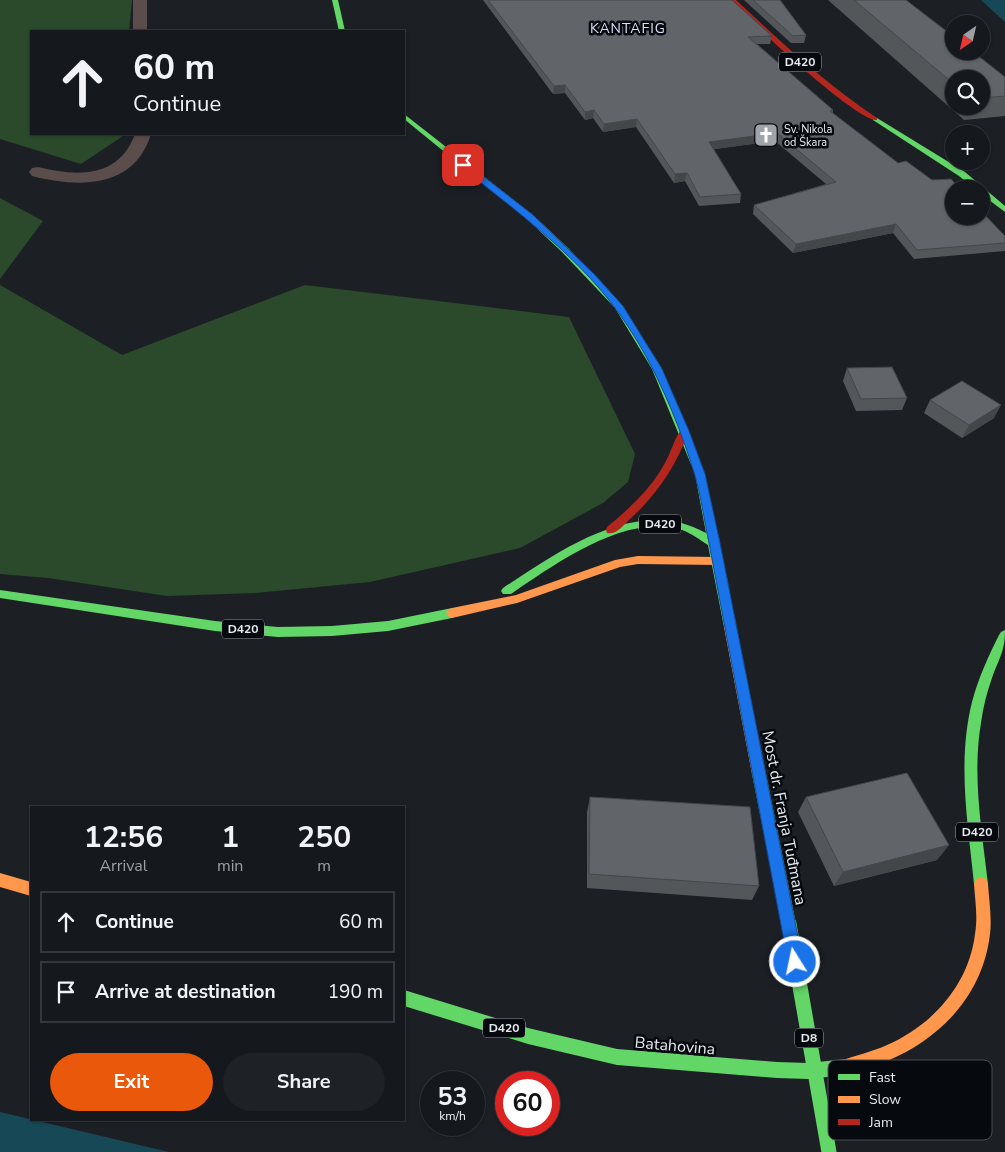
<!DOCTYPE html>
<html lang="en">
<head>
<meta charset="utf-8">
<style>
	body { margin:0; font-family:"Nunito Sans",sans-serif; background:#1e2125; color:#f1f3f6; height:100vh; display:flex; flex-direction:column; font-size:19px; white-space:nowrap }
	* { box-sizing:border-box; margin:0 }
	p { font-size:16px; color:#9da0a3 }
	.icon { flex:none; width:28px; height:28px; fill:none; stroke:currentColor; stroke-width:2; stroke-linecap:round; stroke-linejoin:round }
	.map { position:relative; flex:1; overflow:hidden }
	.panel { position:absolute; left:30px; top:806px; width:375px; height:315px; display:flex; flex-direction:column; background:#15181c; border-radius:0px; box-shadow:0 1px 4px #0004,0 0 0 1px #34373b }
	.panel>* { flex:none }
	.top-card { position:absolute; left:30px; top:30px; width:375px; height:105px; border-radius:0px; box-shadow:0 1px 4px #0004,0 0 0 1px #34373b; background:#15181c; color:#f1f3f6; overflow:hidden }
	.needle { width:32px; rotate:214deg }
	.controls { position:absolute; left:945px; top:15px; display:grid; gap:10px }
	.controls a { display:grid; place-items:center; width:45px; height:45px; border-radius:50%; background:#15181c; box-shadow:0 1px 4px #0004,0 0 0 1px #34373b; font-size:25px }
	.speed { position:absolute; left:420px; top:1071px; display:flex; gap:10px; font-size:25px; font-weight:700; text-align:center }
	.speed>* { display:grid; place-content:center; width:65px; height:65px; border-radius:50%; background:#15181c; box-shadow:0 1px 4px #0004,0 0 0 1px #34373b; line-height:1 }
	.speed small { font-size:12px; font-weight:400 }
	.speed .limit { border:8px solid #d22; background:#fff; color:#111 }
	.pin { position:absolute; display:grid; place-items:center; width:42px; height:42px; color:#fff; margin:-21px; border-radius:10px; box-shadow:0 2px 8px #0006 }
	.me { position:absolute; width:55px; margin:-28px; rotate:350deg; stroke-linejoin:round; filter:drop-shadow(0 0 4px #0008) }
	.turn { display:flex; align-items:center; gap:18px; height:105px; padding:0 20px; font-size:22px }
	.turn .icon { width:65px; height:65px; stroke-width:2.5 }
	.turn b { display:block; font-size:35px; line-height:42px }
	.eta { display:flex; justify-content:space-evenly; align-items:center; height:85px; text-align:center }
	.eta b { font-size:30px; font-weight:700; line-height:35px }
	.action { display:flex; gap:10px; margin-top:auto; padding:10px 20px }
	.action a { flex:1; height:58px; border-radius:30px; background:#ea580c; color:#fff; font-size:20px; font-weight:700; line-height:58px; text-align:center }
	.action a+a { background:#1e2125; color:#f1f3f6 }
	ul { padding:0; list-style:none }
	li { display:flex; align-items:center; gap:15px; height:62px; margin:0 10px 8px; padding:0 10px; border:2px solid #34373b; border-radius:0px }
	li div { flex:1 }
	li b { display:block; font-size:19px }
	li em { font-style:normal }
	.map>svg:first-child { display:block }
	.green { fill:#2a4a2b }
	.water { fill:#174855 }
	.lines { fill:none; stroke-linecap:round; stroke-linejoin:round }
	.street { fill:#5a4d4c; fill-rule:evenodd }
	.fast { fill:#63d668; fill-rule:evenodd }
	.slow { fill:#ff974d; fill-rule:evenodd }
	.jam { fill:#b3261e; fill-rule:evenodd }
	.fast-bridge { stroke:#63d668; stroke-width:15 }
	.wall { fill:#53575a; fill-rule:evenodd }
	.shaded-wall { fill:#44474a }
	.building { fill:#616569; stroke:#44474a }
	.route { fill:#1a73e8; stroke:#114b97 }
	.labels { text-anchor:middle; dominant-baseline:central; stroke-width:5; stroke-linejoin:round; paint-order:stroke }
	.far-poi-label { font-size:11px; fill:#e6ebf2; stroke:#06090d; text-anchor:start }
	.shield { fill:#06090d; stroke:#a3a7ad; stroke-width:1 }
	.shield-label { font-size:12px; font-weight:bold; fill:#e6ebf2 }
	.far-quarter-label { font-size:14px; letter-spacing:1px; fill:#e2dcf9; stroke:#06090d }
	.near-street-label { font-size:16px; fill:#e6ebf2; stroke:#06090d }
	.key { fill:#06090d; stroke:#494d52; stroke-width:1 }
	.key-label { font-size:14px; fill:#e6ebf2 }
</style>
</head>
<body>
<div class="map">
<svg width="1005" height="1152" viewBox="0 0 1005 1152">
	<rect width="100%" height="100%" fill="#1c2025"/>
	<path class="green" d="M 0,0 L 132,0 L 129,31 L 31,31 L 31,134 L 126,134 L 81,164 L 0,139 Z
		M 0,198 L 43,221 L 0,279 Z
		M 0,285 L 122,355 L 305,285 L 569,317 L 635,454 L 628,482 L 603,503 L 520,548 L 370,582 L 255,593 L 167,596 L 48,578 L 0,574 Z"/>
	<path class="water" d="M 981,0 L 1005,0 L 1005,22 Z
		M 0,1112 L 169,1152 L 0,1152 Z"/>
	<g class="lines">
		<path class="street" d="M 133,0 L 147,0 L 147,31 L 133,31 Z
			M 135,134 L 151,134 C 134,189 79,188 32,176 L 29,172 L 32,168 L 38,167 C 78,177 119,178 135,134 Z"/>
		<path class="fast" d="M 332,0 L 338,0 L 345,31 L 339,31 Z
			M 404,114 L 533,215 L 568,248 L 622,307 L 662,369 L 705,474 L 736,627 L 734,630 L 726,630 L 724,627 L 708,545 C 700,540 691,533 682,530 C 626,512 554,565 511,594 L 503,594 L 501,591 L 503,588 C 559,551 638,494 706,533 L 695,474 L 652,369 L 615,308 L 562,252 L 527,219 L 404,119 Z
			M 873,118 L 877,118 L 965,172 L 1005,206 L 1005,212 L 981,194 L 981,189 L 975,189 L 959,176 L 873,120 Z
			M 0,590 L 215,621 L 278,627 L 332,626 L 388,621 L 452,608 L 456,610 L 458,613 L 456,616 L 452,618 L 388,631 L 332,636 L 278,637 L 215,631 L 0,598 Z
			M 1005,630 C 1005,652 999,658 992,678 C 987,692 983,707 981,723 C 972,776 982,831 988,884 L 986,889 L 981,891 L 976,889 L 974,884 C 968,824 957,762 972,702 C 978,679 988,657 999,635 L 1001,632 Z
			M 759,768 L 764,770 L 766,774 L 796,924 L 794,929 L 789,931 L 784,929 L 782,924 L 752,774 L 754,770 Z
			M 404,990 L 528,1028 L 617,1049 L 777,1062 L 808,1063 L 846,1059 L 852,1061 L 854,1067 L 852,1073 L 846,1075 L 808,1079 L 777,1078 L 617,1065 L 528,1044 L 404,1006 Z"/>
		<path class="slow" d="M 638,556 L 718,557 L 724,561 L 718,565 L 638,564 L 620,567 L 517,603 L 452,618 L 448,616 L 446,613 L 448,610 L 452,608 L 516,595 L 615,560 Z
			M 730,622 L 734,624 L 736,627 L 766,774 L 764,778 L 759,780 L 754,778 L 752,774 L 724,627 L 726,624 Z
			M 0,873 L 31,882 L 31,896 L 0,887 Z
			M 981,877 L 986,879 L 988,884 C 989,900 992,918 990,934 C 983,994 942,1038 887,1061 C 875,1066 853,1078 840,1073 L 838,1067 L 840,1061 C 856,1055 872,1052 887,1045 C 933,1025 969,984 975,934 C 978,917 975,900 974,884 L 976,879 Z"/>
		<path class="jam" d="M 730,0 L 736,0 C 781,42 826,84 877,118 L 877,120 C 857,122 748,20 730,0 Z
			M 684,428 L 689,431 C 676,466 657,495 629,520 C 623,526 616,535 607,533 L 606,530 L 607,527 C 630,508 652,488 666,461 C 671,453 677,430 684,428 Z"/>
		<path class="fast-bridge" d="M 789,924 L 829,1152"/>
	</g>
	<path class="wall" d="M 483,0 L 732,0 L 772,36 L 770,44 L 757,44 L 833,110 L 833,113 L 898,163 L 1005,236 L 1005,251 L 914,259 L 893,233 L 793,253 L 753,214 L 754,205 L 826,184 L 775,141 L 714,149 L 741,194 L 740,203 L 699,206 L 685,181 L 674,183 L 636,127 L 603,132 L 593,118 L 585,120 L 565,93 L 553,94 Z
		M 744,0 L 780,0 L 806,35 L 804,43 L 791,43 Z
		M 828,0 L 906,0 L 1005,77 L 1005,116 L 964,120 ZM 954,79 L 981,79 L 981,106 L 954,106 Z
		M 847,368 L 907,398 L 902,410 L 856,411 L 843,381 Z
		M 930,400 L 994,418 L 962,438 L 924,413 Z
		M 590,797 L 759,886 L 752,900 L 587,888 L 587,812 Z
		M 806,797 L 949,845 L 937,860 L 834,886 L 798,812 Z"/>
	<path class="shaded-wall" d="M 565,85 L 565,93 L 553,94 L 554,86 Z
		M 594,110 L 593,118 L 585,120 L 585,112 Z
		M 637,119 L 636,127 L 603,132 L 604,124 Z
		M 777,133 L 775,141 L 708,150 L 709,142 Z
		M 687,173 L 685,181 L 674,183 L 675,174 Z
		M 896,224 L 893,233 L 793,253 L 796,244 Z
		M 1001,405 L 994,418 L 962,438 L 969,425 Z
		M 949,845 L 937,860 L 834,886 L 843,872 Z"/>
	<path class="building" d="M 488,0 L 732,0 L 772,36 L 748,37 L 833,110 L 830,111 L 898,163 L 906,161 L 932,180 L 951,179 L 960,189 L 954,189 L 954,216 L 981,216 L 981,211 L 1005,236 L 1005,243 L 917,250 L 896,224 L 796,244 L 754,205 L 836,182 L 777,133 L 709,142 L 741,194 L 700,197 L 687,173 L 675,174 L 637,119 L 604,124 L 594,110 L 585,112 L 565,85 L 554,86 Z
		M 753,0 L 780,0 L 806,35 L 793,36 Z
		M 854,0 L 906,0 L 954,37 L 954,51 L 972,51 L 1005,77 L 1005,96 L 981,98 L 981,79 L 954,79 L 954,84 Z
		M 892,367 L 907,398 L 861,399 L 847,368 Z
		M 962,381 L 1001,405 L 969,425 L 930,400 Z
		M 907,773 L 949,845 L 843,872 L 806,797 Z
		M 590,797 L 750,807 L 759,886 L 589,874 Z"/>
	<path class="route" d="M 461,163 L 466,163 L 533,215 L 595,275 L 623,306 L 662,369 L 689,431 L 705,474 L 720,543 L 803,962 L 801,967 L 795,970 L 790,967 L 788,962 L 709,543 C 704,520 701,495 694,472 C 676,415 651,356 615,308 C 575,254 513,208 461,167 Z"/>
	<defs>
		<g id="church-square" transform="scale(1.25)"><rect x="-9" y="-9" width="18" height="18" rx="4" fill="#9fa4aa" stroke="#06090d"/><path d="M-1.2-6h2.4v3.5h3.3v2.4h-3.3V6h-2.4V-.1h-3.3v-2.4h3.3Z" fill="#fff"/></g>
	</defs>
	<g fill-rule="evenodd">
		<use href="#church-square" x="766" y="135"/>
	</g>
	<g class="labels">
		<g class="far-poi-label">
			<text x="784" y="129">Sv. Nikola<tspan x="784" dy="13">od Škara</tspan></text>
		</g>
		<g class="shield">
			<rect x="779" y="52.5" width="42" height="19" rx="4"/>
			<rect x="639" y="514.5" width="42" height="19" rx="4"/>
			<rect x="222" y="619.5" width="42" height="19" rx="4"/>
			<rect x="956" y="822.5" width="42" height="19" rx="4"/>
			<rect x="483" y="1018.5" width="42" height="19" rx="4"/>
			<rect x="795" y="1028.5" width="28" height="19" rx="4"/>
		</g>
		<g class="shield-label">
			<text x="800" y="62">D420</text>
			<text x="660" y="524">D420</text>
			<text x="243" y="629">D420</text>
			<text x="977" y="832">D420</text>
			<text x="504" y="1028">D420</text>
			<text x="809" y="1038">D8</text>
		</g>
		<g class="far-quarter-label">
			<text x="628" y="28">KANTAFIG</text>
		</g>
		<g class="near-street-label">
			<text transform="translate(784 818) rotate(79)">Most dr. Franja Tuđmana</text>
			<text transform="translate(675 1046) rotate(5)">Batahovina</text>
		</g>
	</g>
	<rect x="828" y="1060" width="164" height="80" rx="8" class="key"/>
	<rect x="838" y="1074" width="22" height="6" fill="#63d668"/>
	<rect x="838" y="1096" width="22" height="7" fill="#ff974d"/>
	<rect x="838" y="1119" width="22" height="6" fill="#b3261e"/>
	<g class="key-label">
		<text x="869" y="1082">Fast</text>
		<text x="869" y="1104">Slow</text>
		<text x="869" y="1127">Jam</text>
	</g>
</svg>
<div class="controls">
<a><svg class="needle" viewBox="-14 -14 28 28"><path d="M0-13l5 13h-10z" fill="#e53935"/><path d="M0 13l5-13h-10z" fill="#9da0a3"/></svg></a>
<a><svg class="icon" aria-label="search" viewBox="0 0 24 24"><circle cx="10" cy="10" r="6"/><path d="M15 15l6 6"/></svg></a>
<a>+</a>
<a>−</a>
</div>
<div class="speed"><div>53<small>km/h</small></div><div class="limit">60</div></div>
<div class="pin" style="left:463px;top:165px;background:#d93025"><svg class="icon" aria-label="arrive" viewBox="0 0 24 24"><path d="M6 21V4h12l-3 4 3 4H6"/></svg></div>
<svg class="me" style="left:795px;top:962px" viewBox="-20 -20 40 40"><circle r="17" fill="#1a73e8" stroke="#fff" stroke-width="3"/><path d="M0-11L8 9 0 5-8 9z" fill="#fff"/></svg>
<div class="top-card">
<div class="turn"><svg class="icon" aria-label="ahead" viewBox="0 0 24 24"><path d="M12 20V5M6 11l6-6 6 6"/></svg><div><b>60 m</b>Continue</div></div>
</div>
<section class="panel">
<div class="eta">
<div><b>12:56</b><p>Arrival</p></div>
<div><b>1</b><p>min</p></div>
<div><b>250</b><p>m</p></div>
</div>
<ul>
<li><svg class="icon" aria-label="ahead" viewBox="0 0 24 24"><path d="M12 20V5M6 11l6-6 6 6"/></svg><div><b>Continue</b></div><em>60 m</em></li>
<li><svg class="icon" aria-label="arrive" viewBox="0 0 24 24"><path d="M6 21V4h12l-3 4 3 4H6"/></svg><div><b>Arrive at destination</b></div><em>190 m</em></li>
</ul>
<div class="action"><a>Exit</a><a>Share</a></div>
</section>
</div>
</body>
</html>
